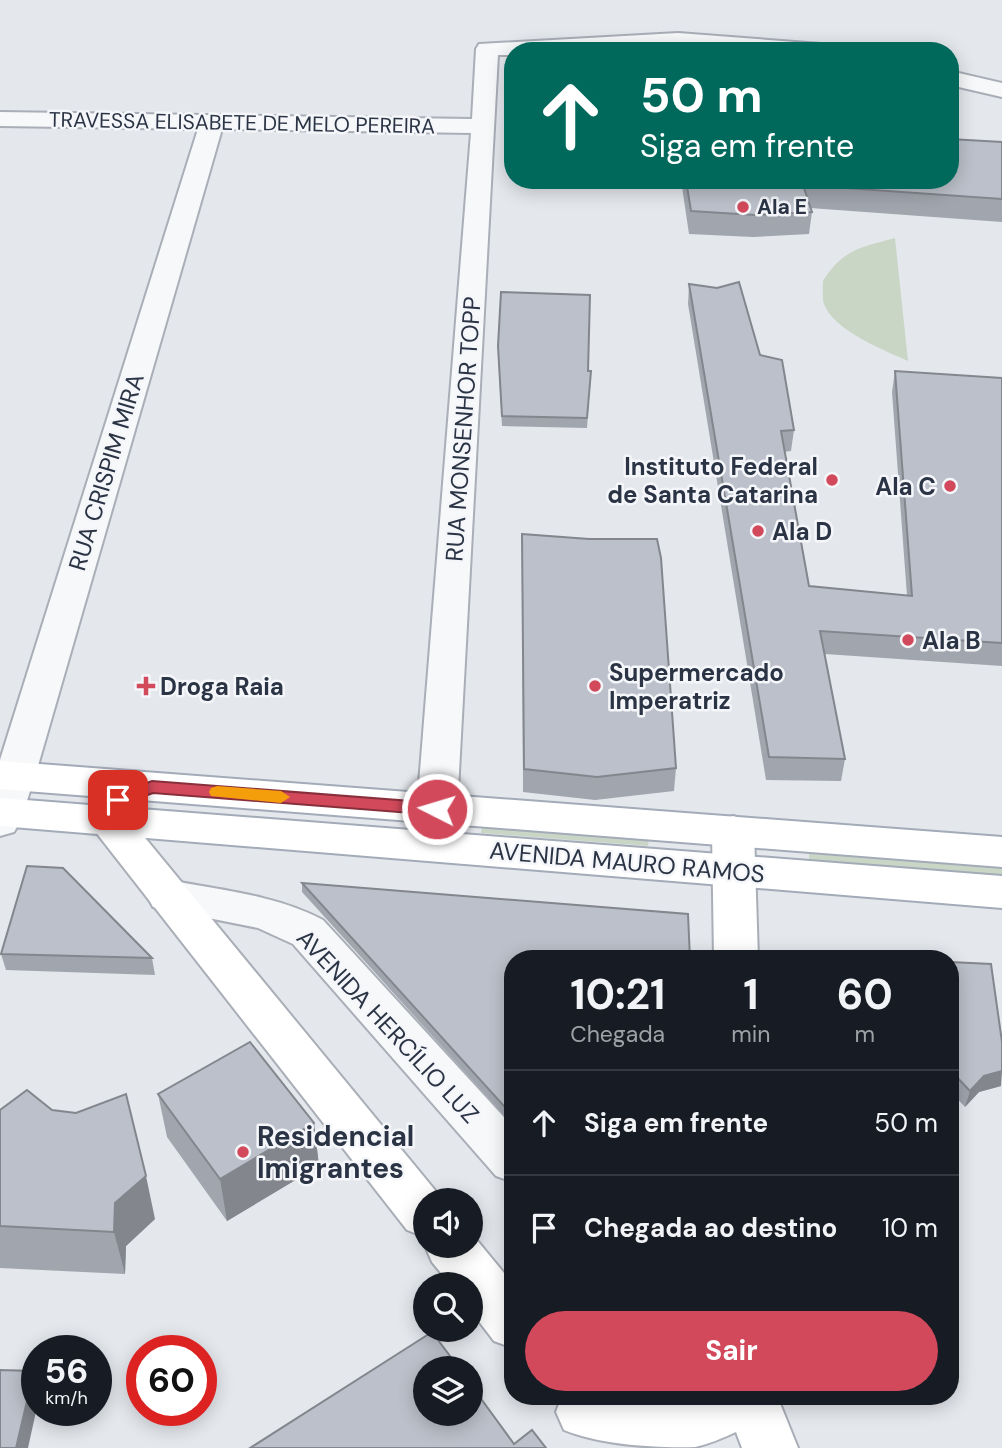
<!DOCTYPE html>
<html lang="pt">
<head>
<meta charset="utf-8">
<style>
	body { margin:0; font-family:"DM Sans",sans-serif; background:#20242c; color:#f1f3f6; height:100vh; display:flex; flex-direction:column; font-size:26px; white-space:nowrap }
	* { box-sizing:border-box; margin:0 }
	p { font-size:23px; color:#9ea1a6 }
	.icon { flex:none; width:38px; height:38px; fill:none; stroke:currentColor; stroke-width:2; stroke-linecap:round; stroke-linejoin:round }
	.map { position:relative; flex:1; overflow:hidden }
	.details { position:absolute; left:504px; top:950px; width:455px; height:455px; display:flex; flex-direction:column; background:#171b24; border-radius:28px; box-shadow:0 4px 18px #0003 }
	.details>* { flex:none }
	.top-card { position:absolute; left:504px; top:42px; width:455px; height:147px; border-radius:28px; box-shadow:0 4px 18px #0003; background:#00695c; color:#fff; overflow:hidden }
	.controls { position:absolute; left:413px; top:1188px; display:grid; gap:14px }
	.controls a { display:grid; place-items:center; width:70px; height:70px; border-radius:50%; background:#171b24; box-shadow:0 4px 18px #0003; font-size:35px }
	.speed { position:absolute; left:21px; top:1335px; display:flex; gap:14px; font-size:35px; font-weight:700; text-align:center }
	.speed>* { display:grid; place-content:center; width:91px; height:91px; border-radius:50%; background:#171b24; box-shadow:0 4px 18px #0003; line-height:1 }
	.speed small { font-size:18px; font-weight:400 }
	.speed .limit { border:10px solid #d22; background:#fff; color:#111 }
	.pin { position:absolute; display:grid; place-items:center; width:60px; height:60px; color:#fff; margin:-30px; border-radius:14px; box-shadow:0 4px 10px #0006 }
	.me { position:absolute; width:77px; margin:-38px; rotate:275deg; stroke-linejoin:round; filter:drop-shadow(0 0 5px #0008) }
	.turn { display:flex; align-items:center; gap:24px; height:147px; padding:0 21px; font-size:32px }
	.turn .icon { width:91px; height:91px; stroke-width:2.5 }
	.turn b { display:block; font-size:49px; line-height:60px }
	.eta { display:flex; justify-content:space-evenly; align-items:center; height:119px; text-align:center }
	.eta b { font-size:42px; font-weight:700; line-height:49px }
	.cta { display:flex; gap:14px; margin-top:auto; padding:14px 21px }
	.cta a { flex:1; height:80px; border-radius:42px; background:#d1495b; color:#fff; font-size:28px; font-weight:700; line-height:80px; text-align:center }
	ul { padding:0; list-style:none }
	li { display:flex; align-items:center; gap:21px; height:105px; padding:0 21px; border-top:2px solid #363941 }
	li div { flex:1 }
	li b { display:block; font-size:26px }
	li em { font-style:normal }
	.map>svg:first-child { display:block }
	.green { fill:#c9d6c5 }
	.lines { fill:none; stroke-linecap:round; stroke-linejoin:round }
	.minor-casing { stroke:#a9aeb7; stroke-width:4 }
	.tertiary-casing { stroke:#a9aeb7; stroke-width:4 }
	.secondary-casing { stroke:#a9aeb7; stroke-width:4 }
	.primary-casing { stroke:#a3abb8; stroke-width:4 }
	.minor { fill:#f7f8fa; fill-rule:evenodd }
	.tertiary { fill:#f7f8fa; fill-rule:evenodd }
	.secondary { fill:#fff; fill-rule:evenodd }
	.primary { fill:#fff; fill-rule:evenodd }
	.wall { fill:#a1a5ae }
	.shaded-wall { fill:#83868d }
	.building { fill:#bbc0ca; stroke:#83868d; stroke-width:2 }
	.route { fill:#d1495b; stroke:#882f3b; stroke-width:2 }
	.slow { fill:#f59e0b }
	.poi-dot { fill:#d1495b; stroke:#f4f6f9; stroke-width:2.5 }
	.labels { text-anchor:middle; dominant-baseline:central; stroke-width:5; stroke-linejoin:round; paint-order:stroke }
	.far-street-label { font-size:21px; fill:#2b3445; stroke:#f4f6f9 }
	.far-poi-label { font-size:21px; font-weight:bold; fill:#2b3445; stroke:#f4f6f9; text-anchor:start }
	.street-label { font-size:24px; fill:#2b3445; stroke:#f4f6f9 }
	.poi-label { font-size:24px; font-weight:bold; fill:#2b3445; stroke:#f4f6f9; text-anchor:start }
	.near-poi-label { font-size:28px; font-weight:bold; fill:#2b3445; stroke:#f4f6f9; text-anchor:start }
</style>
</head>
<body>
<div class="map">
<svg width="1002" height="1448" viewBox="0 0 1002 1448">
	<rect width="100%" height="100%" fill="#e4e7ec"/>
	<path class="green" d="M 895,238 L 908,361 C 884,350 834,331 824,304 C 822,298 823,288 823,281 C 842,250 861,247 895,238 Z
		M 482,825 L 649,838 L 648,846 L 481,833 Z
		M 809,850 L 1002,865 L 1002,881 L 809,866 Z"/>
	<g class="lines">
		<g class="minor-casing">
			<path id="minor" d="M 678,33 L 821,44 L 829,46 L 832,51 L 730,51 L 678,47 L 513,51 L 513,55 L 498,55 L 457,809 L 451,819 L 437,823 L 423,819 L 417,809 L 471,133 L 222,129 L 35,776 L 29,786 L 15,790 L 1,786 L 0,760 L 198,129 L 0,126 L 0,112 L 472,119 L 476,49 L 479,44 Z
				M 950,71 L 1002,83 L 1002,97 L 950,85 Z
				M 168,880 C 221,890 275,895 323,920 L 513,1127 L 513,1182 L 496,1176 L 293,944 L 258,928 L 153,907 L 147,896 L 153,885 Z"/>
		</g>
		<g class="tertiary-casing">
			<path id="tertiary" d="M 15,762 L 29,766 L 35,776 L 20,822 L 14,832 L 0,836 L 0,768 Z"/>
		</g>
		<g class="secondary-casing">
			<path id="secondary" d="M 109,807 L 123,811 L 443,1200 L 425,1200 L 425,1237 L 407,1230 L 95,831 L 89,821 L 95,811 Z
				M 733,816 L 748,821 L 754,831 L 758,959 L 714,959 L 712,831 L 718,821 Z
				M 471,1233 L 513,1284 L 513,1348 L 494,1341 L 471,1311 L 471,1284 L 450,1284 L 432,1262 L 425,1246 L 471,1246 Z
				M 562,1396 L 777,1396 L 798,1448 L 742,1448 L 736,1432 C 723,1438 709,1444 695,1447 C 654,1448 601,1445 564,1430 L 556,1412 Z"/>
		</g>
		<g class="primary-casing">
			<path id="primary" d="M 0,761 L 1002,837 L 1002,867 L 0,789 Z
				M 0,798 L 1002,876 L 1002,908 L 0,826 Z"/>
		</g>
		<use href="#minor" class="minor"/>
		<use href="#tertiary" class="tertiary"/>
		<use href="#secondary" class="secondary"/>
		<use href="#primary" class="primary"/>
	</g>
	<path class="wall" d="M 1002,142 L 1002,222 L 810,208 L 812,212 L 809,234 L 753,237 L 689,234 L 681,180 L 950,180 Z
		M 689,284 L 760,355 L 794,430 L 791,451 L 784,452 L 809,586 L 907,596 L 892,392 L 895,371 L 1002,378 L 1002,666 L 825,654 L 845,759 L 841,781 L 766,780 L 688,304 Z
		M 498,356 L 591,371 L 587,428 L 502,426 Z
		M 522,534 L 676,768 L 674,791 L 595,800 L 523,792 Z
		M 302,883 L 513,959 L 513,1125 L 302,892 Z
		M 1,954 L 152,958 L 155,975 L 6,970 Z
		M 950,962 L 1001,1086 L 979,1092 L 965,1107 L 950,1091 Z
		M 158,1094 L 314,1123 L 319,1166 L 227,1221 L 167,1137 Z
		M 0,1110 L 155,1219 L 126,1246 L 125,1274 L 0,1268 Z"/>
	<path class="shaded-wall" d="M 1002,1071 L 1001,1086 L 979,1092 L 965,1107 L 970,1091 L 984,1076 Z
		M 314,1123 L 319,1166 L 227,1221 L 220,1179 Z
		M 146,1176 L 155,1219 L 126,1246 L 125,1274 L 114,1232 L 115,1203 Z
		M 34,1371 L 37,1379 L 37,1407 L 28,1448 L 16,1448 Z"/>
	<path class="building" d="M 950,139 L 1002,142 L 1002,199 L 803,185 L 812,212 L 755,215 L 691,211 L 686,180 L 950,180 Z
		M 739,282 L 760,355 L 782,360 L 794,430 L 781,431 L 809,586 L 912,596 L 895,371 L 1002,378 L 1002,643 L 820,631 L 845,759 L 769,757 L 689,284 L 717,288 Z
		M 501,292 L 590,295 L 588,371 L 591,371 L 587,418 L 502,416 L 498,346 Z
		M 522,534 L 589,539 L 657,539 L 661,558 L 676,768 L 597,777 L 524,769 Z
		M 27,866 L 63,868 L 152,958 L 1,954 Z
		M 302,883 L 688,914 L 690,959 L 513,959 L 513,1116 Z
		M 950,962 L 991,964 L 1002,1042 L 1002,1071 L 984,1076 L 970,1091 L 950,1070 Z
		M 250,1042 L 314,1123 L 220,1179 L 158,1094 Z
		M 27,1090 L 52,1110 L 76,1113 L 126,1094 L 146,1176 L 115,1203 L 114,1232 L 0,1226 L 0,1110 Z
		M 432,1332 L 459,1368 L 425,1368 L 425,1414 L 471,1414 L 471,1385 L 514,1444 L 532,1430 L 546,1448 L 250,1448 Z
		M 0,1370 L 34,1371 L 16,1448 L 0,1448 Z"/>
	<path class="route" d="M 152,781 L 437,803 L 446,809 L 437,815 L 153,793 L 118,806 L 109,800 L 112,796 Z"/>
	<path class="slow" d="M 217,786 L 281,791 L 290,797 L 281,803 L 211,796 L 209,792 L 211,788 Z"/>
	<g class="poi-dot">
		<circle cx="743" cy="207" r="7"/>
		<circle cx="832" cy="480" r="7"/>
		<circle cx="950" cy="486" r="7"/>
		<circle cx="758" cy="531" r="7"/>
		<circle cx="908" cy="640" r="7"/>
		<path d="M142.5 675.5h7v7h7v7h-7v7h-7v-7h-7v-7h7z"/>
		<circle cx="595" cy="686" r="7"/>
		<circle cx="243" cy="1152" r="7"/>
	</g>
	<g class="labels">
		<g class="far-street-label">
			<text transform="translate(242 123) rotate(1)">TRAVESSA ELISABETE DE MELO PEREIRA</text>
		</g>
		<g class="far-poi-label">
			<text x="757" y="207">Ala E</text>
		</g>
		<g class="street-label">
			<text transform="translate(463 429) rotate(-86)">RUA MONSENHOR TOPP</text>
			<text transform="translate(106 472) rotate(-73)">RUA CRISPIM MIRA</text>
			<text transform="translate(627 862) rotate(5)">AVENIDA MAURO RAMOS</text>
			<text transform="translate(388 1026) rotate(47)">AVENIDA HERCÍLIO LUZ</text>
		</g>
		<g class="poi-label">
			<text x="818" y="466" text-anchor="end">Instituto Federal<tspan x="818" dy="28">de Santa Catarina</tspan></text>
			<text x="936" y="486" text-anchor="end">Ala C</text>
			<text x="772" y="531">Ala D</text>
			<text x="922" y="640">Ala B</text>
			<text x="609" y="672">Supermercado<tspan x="609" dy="28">Imperatriz</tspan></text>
			<text x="160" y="686">Droga Raia</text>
		</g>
		<g class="near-poi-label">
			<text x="257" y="1136">Residencial<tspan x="257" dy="32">Imigrantes</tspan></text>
		</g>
	</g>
</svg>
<div class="controls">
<a><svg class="icon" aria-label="sound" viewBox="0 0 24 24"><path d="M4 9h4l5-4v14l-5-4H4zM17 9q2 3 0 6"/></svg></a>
<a><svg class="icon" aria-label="search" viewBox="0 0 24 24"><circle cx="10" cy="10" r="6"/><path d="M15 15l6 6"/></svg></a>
<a><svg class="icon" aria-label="layers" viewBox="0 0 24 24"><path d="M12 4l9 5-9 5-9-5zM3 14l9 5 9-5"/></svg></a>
</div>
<div class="speed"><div>56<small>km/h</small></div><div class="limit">60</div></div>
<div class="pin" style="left:118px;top:800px;background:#d93025"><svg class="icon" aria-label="arrive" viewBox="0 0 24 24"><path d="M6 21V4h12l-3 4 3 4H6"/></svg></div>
<svg class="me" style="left:437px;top:809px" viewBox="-20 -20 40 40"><circle r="17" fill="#d1495b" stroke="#fff" stroke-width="3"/><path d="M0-11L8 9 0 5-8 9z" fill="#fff"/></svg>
<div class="top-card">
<div class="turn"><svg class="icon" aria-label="ahead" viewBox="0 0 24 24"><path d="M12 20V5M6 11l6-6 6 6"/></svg><div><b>50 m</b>Siga em frente</div></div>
</div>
<section class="details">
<div class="eta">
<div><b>10:21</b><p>Chegada</p></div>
<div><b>1</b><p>min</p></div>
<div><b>60</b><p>m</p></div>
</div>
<ul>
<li><svg class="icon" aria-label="ahead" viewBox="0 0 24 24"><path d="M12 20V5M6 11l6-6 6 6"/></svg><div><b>Siga em frente</b></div><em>50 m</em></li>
<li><svg class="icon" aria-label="arrive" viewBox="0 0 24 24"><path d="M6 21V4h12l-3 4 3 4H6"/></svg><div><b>Chegada ao destino</b></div><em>10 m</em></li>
</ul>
<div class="cta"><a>Sair</a></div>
</section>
</div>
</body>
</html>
